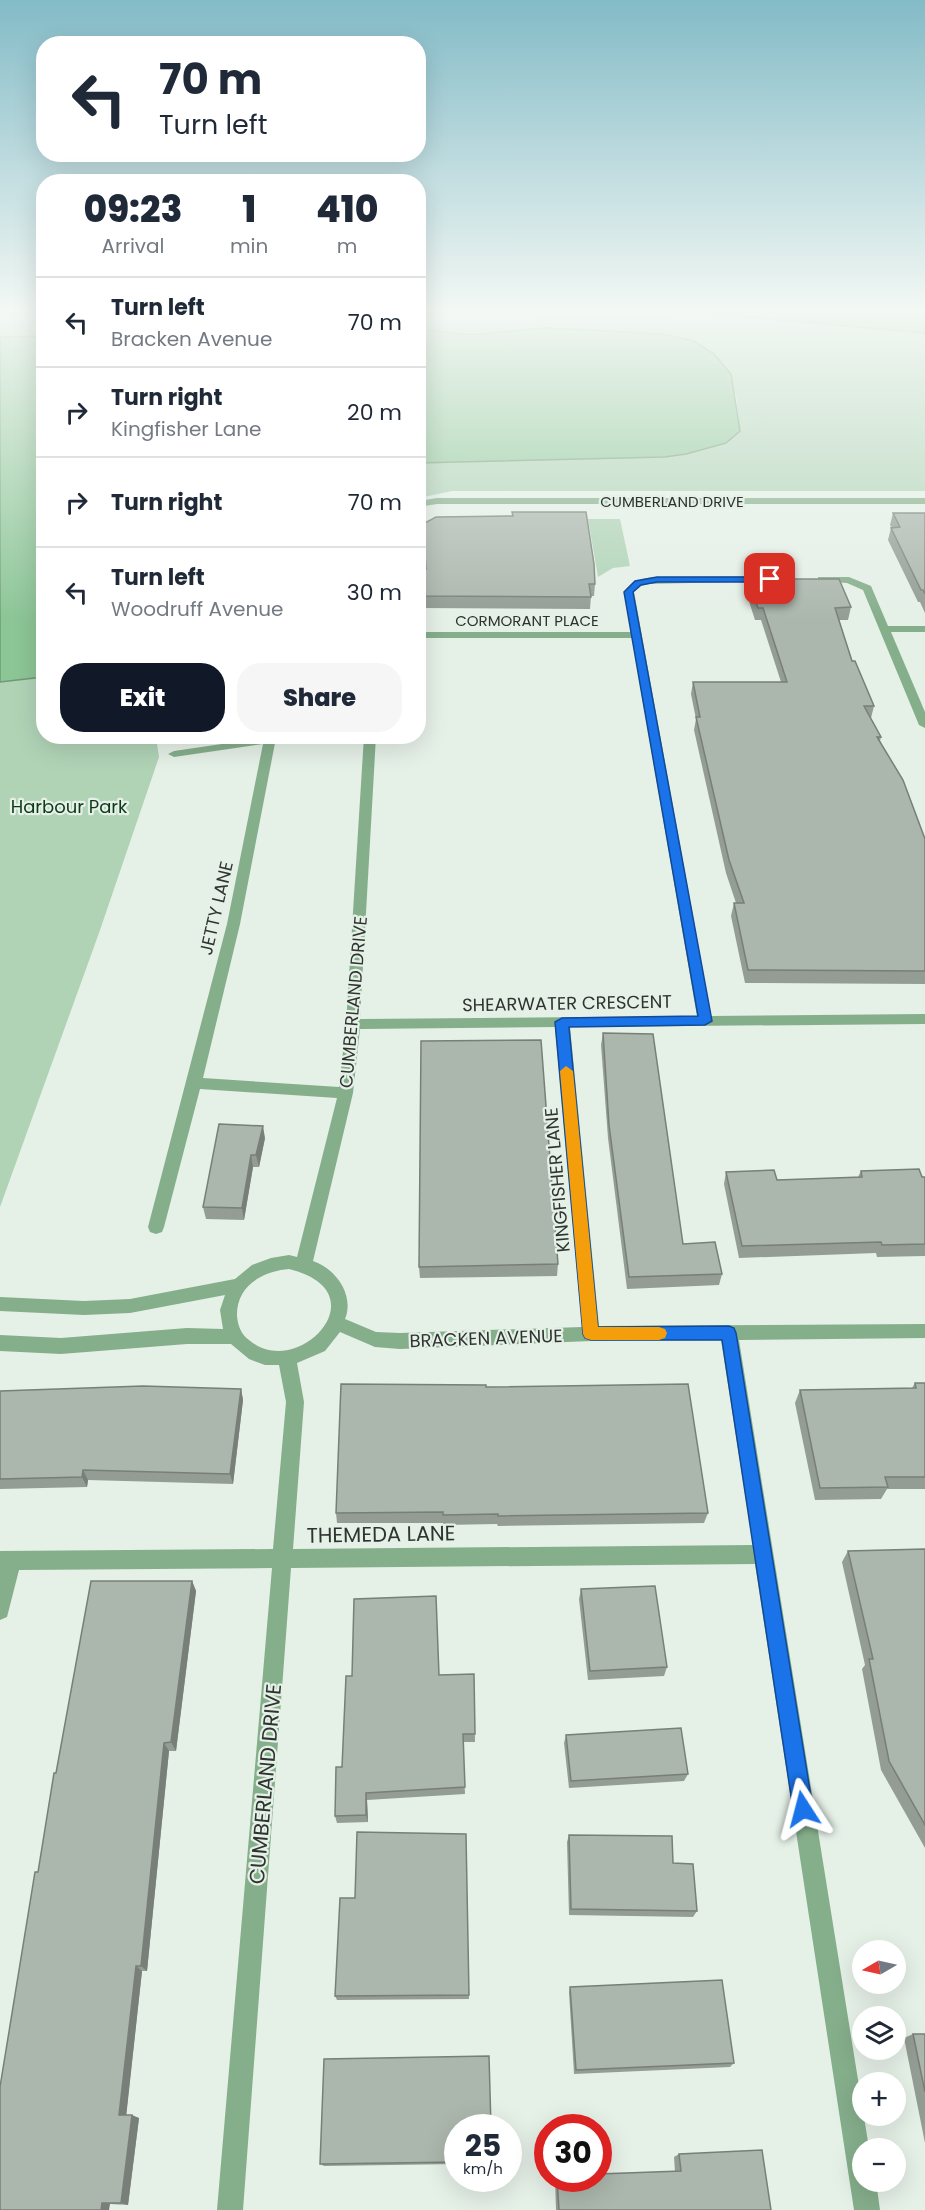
<!DOCTYPE html>
<html lang="en">
<head>
<meta charset="utf-8">
<style>
	body { margin:0; font-family:Poppins,sans-serif; background:#f6f6f7; color:#1f2937; height:100vh; display:flex; flex-direction:column; font-size:22px; white-space:nowrap }
	* { box-sizing:border-box; margin:0 }
	p { font-size:20px; color:#747a83 }
	.icon { flex:none; width:33px; height:33px; fill:none; stroke:currentColor; stroke-width:2; stroke-linecap:round; stroke-linejoin:round }
	.map { position:relative; flex:1; overflow:hidden }
	.details { position:absolute; left:36px; top:174px; width:390px; height:570px; display:flex; flex-direction:column; background:#fff; border-radius:24px; box-shadow:0 6px 24px #0002 }
	.details>* { flex:none }
	.banner { position:absolute; left:36px; top:36px; width:390px; height:126px; border-radius:24px; box-shadow:0 6px 24px #0002; background:#fff; color:#1f2937; overflow:hidden }
	.needle { width:39px; rotate:261deg }
	.tools { position:absolute; left:852px; top:1940px; display:grid; gap:12px }
	.tools a { display:grid; place-items:center; width:54px; height:54px; border-radius:50%; background:#fff; box-shadow:0 6px 24px #0002; font-size:30px }
	.speed { position:absolute; left:444px; top:2114px; display:flex; gap:12px; font-size:30px; font-weight:700; text-align:center }
	.speed>* { display:grid; place-content:center; width:78px; height:78px; border-radius:50%; background:#fff; box-shadow:0 6px 24px #0002; line-height:1 }
	.speed small { font-size:15px; font-weight:400 }
	.speed .limit { border:9px solid #d22; background:#fff; color:#111 }
	.pin { position:absolute; display:grid; place-items:center; width:51px; height:51px; color:#fff; margin:-26px; border-radius:12px; box-shadow:0 3px 9px #0006 }
	.me { position:absolute; width:66px; margin:-33px; rotate:351deg; stroke-linejoin:round; filter:drop-shadow(0 0 4px #0008) }
	.turn { display:flex; align-items:center; gap:21px; height:126px; padding:0 24px; font-size:27px }
	.turn .icon { width:78px; height:78px; stroke-width:2.5 }
	.turn b { display:block; font-size:42px; line-height:51px }
	.eta { display:flex; justify-content:space-evenly; align-items:center; height:102px; text-align:center }
	.eta b { font-size:36px; font-weight:800; line-height:42px }
	.button { display:flex; gap:12px; margin-top:auto; padding:12px 24px }
	.button a { flex:1; height:69px; border-radius:24px; background:#111827; color:#fff; font-size:24px; font-weight:800; line-height:69px; text-align:center }
	.button a+a { background:#f6f6f7; color:#1f2937 }
	ul { padding:0; list-style:none }
	li { display:flex; align-items:center; gap:18px; height:90px; padding:0 24px; border-top:2px solid #e0e1e3 }
	li div { flex:1 }
	li b { display:block; font-size:22px }
	li em { font-style:normal }
	.map>svg:first-child { display:block }
	.green { fill:#b0d3b6 }
	.water { fill:#8cc596; stroke:#709a77; stroke-width:1.5 }
	.lines { fill:none; stroke-linecap:round; stroke-linejoin:round }
	.street { fill:#85ae8b; fill-rule:evenodd }
	.wall { fill:#939d94 }
	.shaded-wall { fill:#787f78 }
	.building { fill:#abb6ac; stroke:#787f78; stroke-width:1.5 }
	.route { fill:#1a73e8; stroke:#114b97; stroke-width:1.5 }
	.slow { fill:#f59e0b }
	.labels { text-anchor:middle; dominant-baseline:central; stroke-width:4.5; stroke-linejoin:round; paint-order:stroke }
	.far-street-label { font-size:15px; fill:#2f3430; stroke:#e5f0e7 }
	.park-label { font-size:18px; fill:#0e381a; stroke:#e5f0e7 }
	.street-label { font-size:18px; fill:#2f3430; stroke:#e5f0e7 }
	.near-street-label { font-size:21px; fill:#2f3430; stroke:#e5f0e7 }
</style>
</head>
<body>
<div class="map">
<svg width="925" height="2210" viewBox="0 0 925 2210">
	<rect width="100%" height="100%" fill="#e5f0e7"/>
	<path class="green" d="M 0,312 L 43,312 L 43,336 L 0,337 Z
		M 419,312 L 701,313 L 925,333 L 925,491 L 452,491 L 419,498 L 418,463 L 665,457 L 740,431 L 736,395 L 501,333 L 472,335 L 419,329 Z
		M 588,519 L 620,519 L 630,566 L 613,568 L 598,577 Z
		M 43,677 L 44,736 L 156,737 L 159,757 L 99,933 L 0,1207 L 0,682 Z"/>
	<path class="water" d="M 665,312 L 925,312 L 925,333 L 701,313 Z
		M 545,328 L 663,334 L 694,341 L 714,354 L 731,374 L 740,431 L 726,443 L 686,454 L 665,457 L 419,463 L 419,329 L 472,335 Z
		M 44,336 L 43,677 L 0,682 L 0,337 Z"/>
	<g class="lines">
		<path class="street" d="M 437,498 L 925,498 L 925,504 L 437,504 L 418,507 L 418,501 Z
			M 776,576 L 779,577 L 779,581 L 649,584 L 641,586 L 634,592 L 711,1016 L 925,1014 L 925,1024 L 570,1027 L 599,1326 L 925,1324 L 925,1338 L 739,1340 L 869,2148 L 862,2148 L 862,2181 L 876,2181 L 880,2210 L 854,2210 L 755,1564 L 291,1568 L 243,2210 L 217,2210 L 272,1568 L 19,1570 L 7,1617 L 0,1620 L 0,1551 L 273,1549 L 286,1402 L 279,1365 L 265,1365 L 249,1359 L 231,1344 L 187,1344 L 61,1354 L 0,1351 L 0,1335 L 61,1338 L 187,1328 L 223,1329 L 220,1310 L 225,1295 L 130,1313 L 84,1315 L 0,1311 L 0,1297 L 84,1301 L 130,1299 L 235,1279 L 252,1265 L 271,1258 L 289,1255 L 297,1257 L 337,1098 L 200,1089 L 164,1227 L 162,1232 L 156,1234 L 150,1232 L 148,1227 L 227,924 L 263,744 L 174,757 L 168,754 L 174,751 L 270,737 L 303,736 L 275,743 L 240,924 L 203,1078 L 339,1087 L 346,1024 L 364,736 L 376,736 L 360,1019 L 697,1016 L 632,638 L 418,638 L 418,632 L 631,632 L 624,592 C 632,580 643,578 657,577 ZM 555,1027 L 582,1327 L 400,1333 L 376,1332 L 345,1319 C 355,1295 335,1268 313,1261 L 353,1093 L 360,1029 ZM 289,1269 C 383,1292 297,1382 249,1340 C 241,1334 238,1326 237,1316 C 236,1286 263,1271 289,1269 ZM 340,1332 L 375,1347 L 400,1349 L 591,1341 L 721,1340 L 753,1545 L 293,1549 L 304,1402 L 297,1363 L 325,1351 Z
			M 818,577 L 849,577 L 871,586 L 888,626 L 925,626 L 925,632 L 891,632 L 925,712 L 925,728 L 919,725 L 863,590 L 847,583 L 818,581 Z"/>
	</g>
	<path class="wall" d="M 512,512 L 595,584 L 594,596 L 591,596 L 590,609 L 418,608 L 418,569 L 426,569 L 423,524 L 512,516 Z
		M 893,513 L 925,513 L 925,613 L 920,602 L 918,602 L 888,540 L 891,528 L 892,528 L 890,525 Z
		M 748,579 L 851,607 L 848,620 L 839,620 L 852,661 L 874,706 L 871,718 L 881,737 L 880,741 L 925,839 L 925,984 L 745,983 L 731,916 L 734,903 L 736,903 L 726,873 L 694,730 L 696,719 L 691,694 L 693,682 L 781,682 L 761,620 L 755,620 L 746,592 Z
		M 603,1033 L 683,1244 L 722,1274 L 719,1285 L 627,1289 L 608,1138 L 601,1045 Z
		M 265,1138 L 259,1167 L 253,1167 L 244,1220 L 206,1219 L 203,1207 Z
		M 861,1171 L 925,1177 L 925,1256 L 877,1257 L 876,1253 L 739,1258 L 724,1184 L 726,1172 L 777,1180 L 858,1177 Z
		M 558,1264 L 557,1276 L 420,1278 L 419,1267 Z
		M 915,1383 L 925,1383 L 925,1489 L 887,1489 L 881,1499 L 815,1500 L 795,1403 L 800,1390 L 912,1388 Z
		M 486,1387 L 708,1513 L 704,1523 L 498,1526 L 497,1524 L 443,1525 L 443,1523 L 337,1523 L 336,1513 Z
		M 241,1389 L 243,1400 L 233,1484 L 88,1480 L 87,1487 L 0,1489 L 0,1391 Z
		M 925,1549 L 925,1848 L 881,1770 L 862,1669 L 865,1665 L 842,1562 L 848,1551 Z
		M 192,1581 L 196,1591 L 176,1751 L 169,1751 L 147,1971 L 142,1971 L 126,2115 L 139,2118 L 128,2205 L 110,2204 L 0,2210 L 38,1872 Z
		M 581,1589 L 667,1667 L 664,1676 L 588,1680 L 579,1599 Z
		M 474,1674 L 475,1742 L 463,1742 L 465,1794 L 367,1800 L 368,1822 L 337,1823 L 335,1816 L 342,1767 L 439,1675 Z
		M 566,1735 L 688,1774 L 684,1781 L 569,1788 L 564,1743 Z
		M 466,1834 L 469,1999 L 337,2000 L 335,1996 L 355,1898 Z
		M 569,1835 L 673,1863 L 697,1911 L 693,1917 L 569,1915 L 567,1842 Z
		M 570,1987 L 734,2063 L 730,2067 L 574,2074 L 569,1992 Z
		M 913,2034 L 925,2034 L 925,2143 L 904,2038 Z
		M 458,2127 L 458,2164 L 324,2166 L 320,2164 Z
		M 679,2154 L 771,2210 L 556,2210 L 555,2178 L 598,2178 L 675,2172 L 674,2157 Z"/>
	<path class="shaded-wall" d="M 218,736 L 248,736 L 219,740 Z
		M 263,1126 L 265,1138 L 259,1167 L 256,1155 Z
		M 251,1155 L 253,1167 L 244,1220 L 242,1208 Z
		M 241,1389 L 243,1400 L 233,1484 L 230,1474 Z
		M 83,1470 L 88,1480 L 87,1487 L 82,1477 Z
		M 192,1581 L 196,1591 L 176,1751 L 171,1742 Z
		M 164,1743 L 169,1751 L 147,1971 L 141,1966 Z
		M 366,1793 L 367,1800 L 368,1822 L 366,1815 Z
		M 136,1966 L 142,1971 L 126,2118 L 119,2115 Z
		M 132,2115 L 139,2118 L 128,2205 L 121,2203 Z
		M 102,2203 L 110,2204 L 109,2210 L 101,2210 Z"/>
	<path class="building" d="M 512,512 L 586,512 L 594,564 L 595,584 L 589,584 L 591,597 L 418,596 L 418,569 L 426,569 L 423,524 L 436,517 L 513,516 Z
		M 893,513 L 925,513 L 925,594 L 923,590 L 921,590 L 891,528 L 900,527 Z
		M 748,579 L 839,579 L 851,607 L 835,608 L 852,661 L 855,661 L 874,706 L 864,706 L 881,737 L 877,737 L 903,780 L 925,839 L 925,971 L 748,970 L 734,903 L 744,903 L 729,860 L 696,717 L 700,717 L 693,682 L 787,682 L 763,608 L 758,608 Z
		M 603,1033 L 653,1034 L 683,1244 L 715,1242 L 722,1274 L 629,1277 L 609,1125 Z
		M 541,1040 L 558,1264 L 419,1267 L 421,1041 Z
		M 219,1124 L 263,1126 L 256,1155 L 251,1155 L 242,1208 L 203,1207 Z
		M 919,1169 L 922,1177 L 925,1177 L 925,1244 L 882,1245 L 881,1242 L 742,1246 L 726,1172 L 774,1170 L 777,1180 L 862,1177 L 861,1171 Z
		M 915,1383 L 925,1383 L 925,1477 L 885,1477 L 888,1487 L 820,1488 L 800,1390 L 916,1388 Z
		M 341,1384 L 486,1385 L 486,1387 L 688,1384 L 708,1513 L 498,1516 L 498,1514 L 443,1515 L 443,1512 L 336,1513 Z
		M 143,1386 L 241,1389 L 230,1474 L 83,1470 L 82,1477 L 0,1479 L 0,1391 Z
		M 925,1549 L 925,1825 L 889,1761 L 869,1659 L 873,1659 L 848,1551 Z
		M 91,1581 L 192,1581 L 171,1742 L 164,1743 L 141,1966 L 136,1966 L 119,2115 L 132,2115 L 121,2203 L 102,2203 L 101,2210 L 0,2210 L 0,2087 L 35,1872 L 38,1872 L 54,1773 L 56,1773 Z
		M 655,1586 L 667,1667 L 590,1671 L 581,1589 Z
		M 436,1596 L 439,1675 L 474,1674 L 475,1734 L 463,1734 L 465,1787 L 366,1793 L 366,1815 L 335,1816 L 336,1767 L 342,1767 L 346,1676 L 352,1676 L 354,1599 Z
		M 681,1728 L 688,1774 L 571,1781 L 566,1735 Z
		M 357,1832 L 466,1834 L 469,1995 L 335,1996 L 340,1898 L 355,1898 Z
		M 569,1835 L 672,1836 L 673,1863 L 693,1864 L 697,1911 L 571,1909 Z
		M 722,1980 L 734,2063 L 576,2070 L 570,1987 Z
		M 913,2034 L 925,2034 L 925,2092 Z
		M 489,2056 L 491,2127 L 458,2127 L 458,2162 L 320,2164 L 324,2059 Z
		M 762,2150 L 771,2210 L 559,2210 L 557,2178 L 598,2178 L 598,2174 L 681,2171 L 679,2154 Z"/>
	<linearGradient id="sky" x2="0" y2="1"><stop stop-color="#83bbc7"/><stop offset="0.5" stop-color="#f3f8f4"/><stop offset="1" stop-color="#f3f8f4" stop-opacity="0"/></linearGradient>
	<rect width="925" height="621" fill="url(#sky)"/>
	<path class="route" d="M 657,577 L 770,577 L 775,579 L 770,582 L 657,582 L 641,585 L 633,592 L 712,1021 L 705,1025 L 569,1027 L 598,1327 L 729,1326 L 734,1328 L 736,1333 L 813,1809 L 810,1817 L 803,1819 L 796,1817 L 793,1809 L 722,1340 L 591,1340 L 585,1338 L 583,1334 L 555,1022 L 562,1018 L 698,1016 L 624,592 L 635,581 Z"/>
	<path class="slow" d="M 566,1066 L 573,1071 L 598,1327 L 659,1327 L 665,1329 L 667,1333 L 665,1338 L 659,1340 L 591,1340 L 585,1338 L 583,1334 L 560,1071 Z"/>
	<g class="labels">
		<g class="far-street-label">
			<text x="672" y="501">CUMBERLAND DRIVE</text>
			<text x="527" y="620">CORMORANT PLACE</text>
		</g>
		<g class="park-label">
			<text x="69" y="806">Harbour Park</text>
		</g>
		<g class="street-label">
			<text transform="translate(216 908) rotate(-77)">JETTY LANE</text>
			<text transform="translate(353 1002) rotate(-85)">CUMBERLAND DRIVE</text>
			<text transform="translate(567 1003) rotate(-1)">SHEARWATER CRESCENT</text>
			<text transform="translate(557 1180) rotate(-95)">KINGFISHER LANE</text>
			<text transform="translate(486 1338) rotate(-2)">BRACKEN AVENUE</text>
		</g>
		<g class="near-street-label">
			<text transform="translate(381 1534) rotate(-1)">THEMEDA LANE</text>
			<text transform="translate(265 1784) rotate(-85)">CUMBERLAND DRIVE</text>
		</g>
	</g>
</svg>
<div class="tools">
<a><svg class="needle" viewBox="-14 -14 28 28"><path d="M0-13l5 13h-10z" fill="#e53935"/><path d="M0 13l5-13h-10z" fill="#747a83"/></svg></a>
<a><svg class="icon" aria-label="layers" viewBox="0 0 24 24"><path d="M12 4l9 5-9 5-9-5zM3 14l9 5 9-5"/></svg></a>
<a>+</a>
<a>−</a>
</div>
<div class="speed"><div>25<small>km/h</small></div><div class="limit">30</div></div>
<div class="pin" style="left:770px;top:579px;background:#d93025"><svg class="icon" aria-label="arrive" viewBox="0 0 24 24"><path d="M6 21V4h12l-3 4 3 4H6"/></svg></div>
<svg class="me" style="left:803px;top:1809px" viewBox="-20 -20 40 40"><path d="M0-17L14 15 0 8-14 15z" fill="#1a73e8" stroke="#fff" stroke-width="4"/></svg>
<div class="banner">
<div class="turn"><svg class="icon" aria-label="left" viewBox="0 0 24 24"><path d="M17 20v-9H6M10 6l-5 5 5 5"/></svg><div><b>70 m</b>Turn left</div></div>
</div>
<section class="details">
<div class="eta">
<div><b>09:23</b><p>Arrival</p></div>
<div><b>1</b><p>min</p></div>
<div><b>410</b><p>m</p></div>
</div>
<ul>
<li><svg class="icon" aria-label="left" viewBox="0 0 24 24"><path d="M17 20v-9H6M10 6l-5 5 5 5"/></svg><div><b>Turn left</b><p>Bracken Avenue</p></div><em>70 m</em></li>
<li><svg class="icon" aria-label="right" viewBox="0 0 24 24"><path d="M7 20v-9h11M14 6l5 5-5 5"/></svg><div><b>Turn right</b><p>Kingfisher Lane</p></div><em>20 m</em></li>
<li><svg class="icon" aria-label="right" viewBox="0 0 24 24"><path d="M7 20v-9h11M14 6l5 5-5 5"/></svg><div><b>Turn right</b></div><em>70 m</em></li>
<li><svg class="icon" aria-label="left" viewBox="0 0 24 24"><path d="M17 20v-9H6M10 6l-5 5 5 5"/></svg><div><b>Turn left</b><p>Woodruff Avenue</p></div><em>30 m</em></li>
</ul>
<div class="button"><a>Exit</a><a>Share</a></div>
</section>
</div>
</body>
</html>
